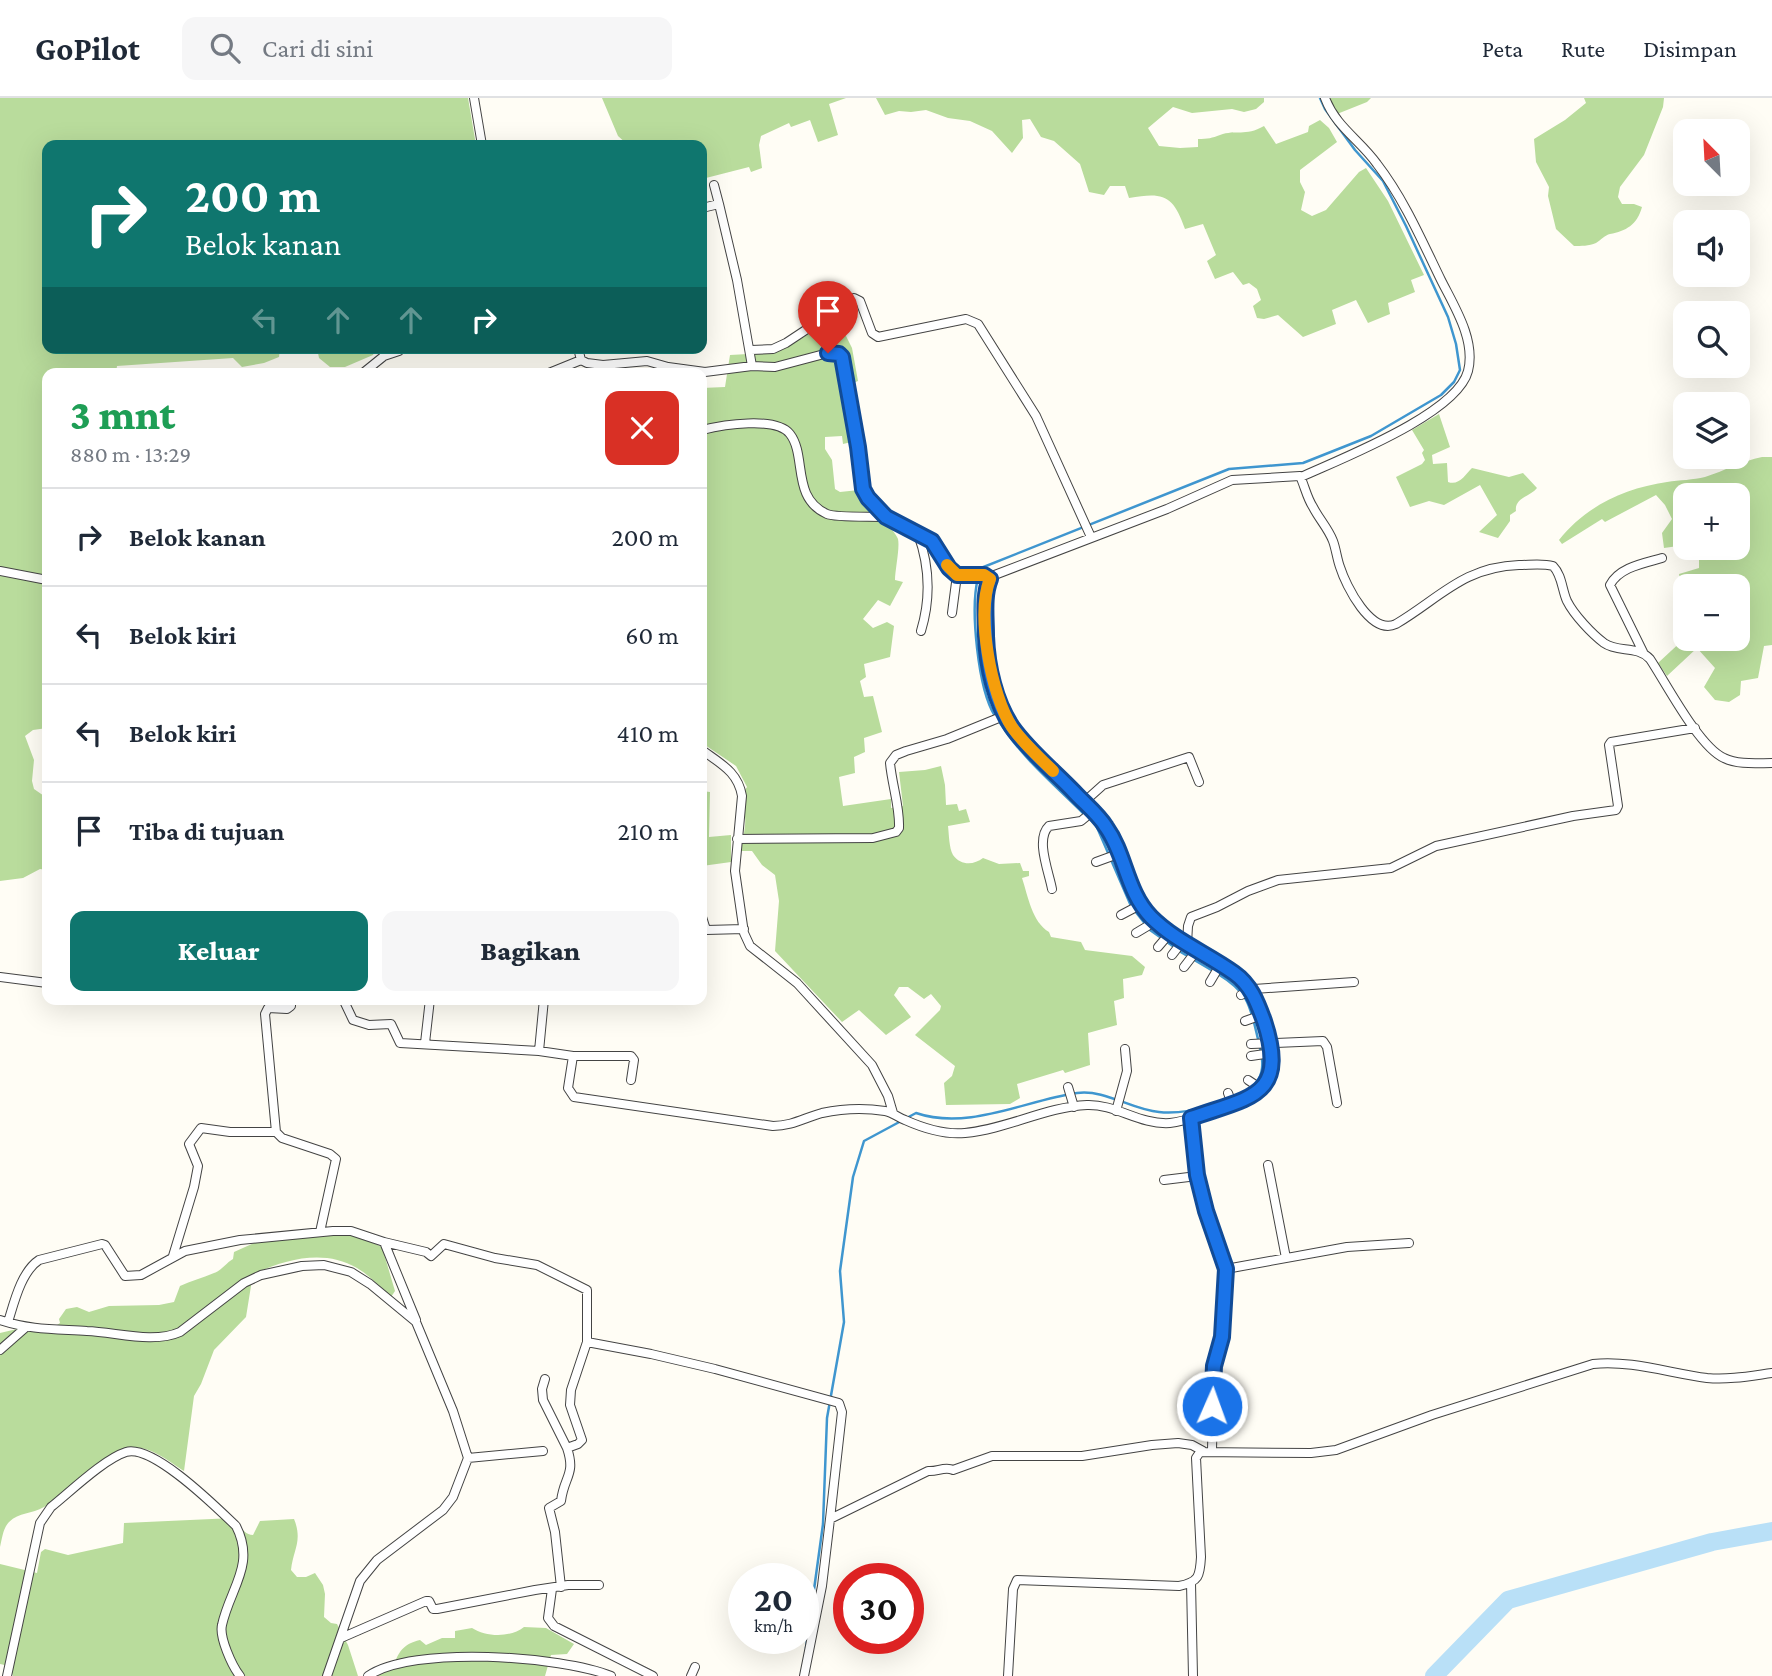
<!DOCTYPE html>
<html lang="id">
<head>
<meta charset="utf-8">
<style>
	body { margin:0; font-family:"Crimson Pro",serif; background:#f6f6f7; color:#1f2937; height:100vh; display:flex; flex-direction:column; font-size:26px; white-space:nowrap }
	* { box-sizing:border-box; margin:0 }
	p { font-size:23px; color:#747a83 }
	.icon { flex:none; width:38px; height:38px; fill:none; stroke:currentColor; stroke-width:2; stroke-linecap:round; stroke-linejoin:round }
	.map { position:relative; flex:1; overflow:hidden }
	.details { position:absolute; left:42px; top:270px; width:665px; height:637px; display:flex; flex-direction:column; background:#fff; border-radius:14px; box-shadow:0 7px 28px #0002 }
	.details>* { flex:none }
	.banner { position:absolute; left:42px; top:42px; width:665px; height:214px; border-radius:14px; box-shadow:0 7px 28px #0002; background:#0f766e; color:#fff; overflow:hidden }
	.needle { width:46px; rotate:336deg }
	.buttons { position:absolute; left:1673px; top:21px; display:grid; gap:14px }
	.buttons a { display:grid; place-items:center; width:77px; height:77px; border-radius:14px; background:#fff; box-shadow:0 7px 28px #0002; font-size:35px }
	.speed { position:absolute; left:728px; top:1465px; display:flex; gap:14px; font-size:35px; font-weight:700; text-align:center }
	.speed>* { display:grid; place-content:center; width:91px; height:91px; border-radius:50%; background:#fff; box-shadow:0 7px 28px #0002; line-height:1 }
	.speed small { font-size:18px; font-weight:400 }
	.speed .limit { border:10px solid #d22; background:#fff; color:#111 }
	.pin { position:absolute; display:grid; place-items:center; width:60px; height:60px; color:#fff; margin:-72px -30px; border-radius:50% 50% 50% 0; rotate:-45deg; box-shadow:0 0 7px #0007 }
	.pin .icon { rotate:45deg }
	.me { position:absolute; width:77px; margin:-38px; rotate:2deg; stroke-linejoin:round; filter:drop-shadow(0 0 5px #0008) }
	.turn { display:flex; align-items:center; gap:24px; height:147px; padding:0 28px; font-size:32px }
	.turn .icon { width:91px; height:91px; stroke-width:2.5 }
	.turn b { display:block; font-size:49px; line-height:60px }
	.lanes { display:flex; align-items:center; height:66px; padding:0 28px; background:#0003; justify-content:center; gap:35px; direction:ltr }
	.lanes .off { opacity:.35 }
	.round { display:grid; place-items:center; flex:none; width:74px; height:74px; border-radius:14px; background:#f6f6f7 }
	.head { display:flex; align-items:center; justify-content:space-between; height:119px; padding:0 28px }
	h1 { font-size:42px; font-weight:800; line-height:52px; color:#1e9e55 }
	.primary-button { display:flex; gap:14px; margin-top:auto; padding:14px 28px }
	.primary-button a { flex:1; height:80px; border-radius:14px; background:#0f766e; color:#fff; font-size:28px; font-weight:800; line-height:80px; text-align:center }
	.primary-button a+a { background:#f6f6f7; color:#1f2937 }
	ul { padding:0; list-style:none }
	li { display:flex; align-items:center; gap:21px; height:98px; padding:0 28px; border-top:2px solid #e0e1e3 }
	li div { flex:1 }
	li b { display:block; font-size:26px }
	li em { font-style:normal }
	header { display:flex; align-items:center; gap:42px; box-sizing:border-box; height:98px; padding:0 35px; background:#fff; border-bottom:2px solid #e0e1e3 }
	header strong { font-size:33px }
	nav { display:flex; gap:38px; margin-inline-start:auto; font-size:24px }
	.search { width:490px; height:63px; background:#f6f6f7; display:flex; align-items:center; gap:18px; box-sizing:border-box; padding:0 24px; border-radius:14px; color:#747a83; font-size:26px }
	.map>svg:first-child { display:block }
	.forest { fill:#b9dc9c }
	.lines { fill:none; stroke-linecap:round; stroke-linejoin:round }
	.stream { stroke:#3f96cf; stroke-width:2.5 }
	.river { stroke:#b9e0f7; stroke-width:18 }
	.minor-casing { stroke:#444; stroke-width:10 }
	.minor { stroke:#fff; stroke-width:8 }
	.route-casing { stroke:#114b97; stroke-width:18 }
	.route { stroke:#1a73e8; stroke-width:12 }
	.slow { stroke:#f59e0b; stroke-width:12 }
</style>
</head>
<body>
<header>
<strong>GoPilot</strong>
<div class="search"><svg class="icon" aria-label="search" viewBox="0 0 24 24"><circle cx="10" cy="10" r="6"/><path d="M15 15l6 6"/></svg>Cari di sini</div>
<nav><a>Peta</a><a>Rute</a><a>Disimpan</a></nav>
</header>
<div class="map">
<svg width="1772" height="1578" viewBox="0 0 1772 1578">
	<rect width="100%" height="100%" fill="#fffdf5"/>
	<path class="forest" d="M 0,0 L 468,0 L 476,47 L 47,47 L 47,250 L 280,250 L 279,259 L 264,265 L 242,269 L 233,260 L 117,268 L 116,275 L 47,275 L 47,630 L 33,632 L 25,638 L 34,662 L 32,683 L 34,691 L 47,700 L 47,772 L 40,771 L 23,780 L 0,783 Z
		M 602,0 L 846,0 L 829,6 L 838,37 L 818,44 L 810,22 L 791,29 L 789,25 L 761,38 L 759,47 L 762,70 L 751,74 L 749,69 L 702,81 L 702,47 L 628,47 L 618,38 Z
		M 876,0 L 1264,0 L 1264,4 L 1256,11 L 1244,14 L 1232,11 L 1192,15 L 1173,9 L 1148,30 L 1159,48 L 1180,50 L 1198,49 L 1198,41 C 1208,41 1212,40 1220,37 C 1236,31 1245,39 1264,28 L 1276,46 L 1308,34 L 1309,28 L 1320,22 L 1329,30 L 1337,44 L 1300,72 L 1300,84 L 1305,94 L 1301,112 L 1312,118 L 1326,112 L 1359,74 L 1366,70 L 1388,103 L 1424,177 L 1411,182 L 1415,194 L 1388,205 L 1390,216 L 1368,225 L 1356,202 L 1332,212 L 1336,226 L 1303,239 L 1278,217 L 1264,221 L 1257,220 L 1253,208 L 1261,202 L 1257,191 L 1249,185 L 1243,187 L 1233,174 L 1215,181 L 1207,163 L 1216,157 L 1203,126 L 1185,131 C 1173,97 1164,94 1129,100 L 1125,88 L 1110,88 L 1104,97 L 1089,94 L 1080,66 L 1054,43 L 1041,39 L 1030,21 L 1022,22 L 1023,40 L 1012,55 L 992,33 L 970,23 L 948,20 L 926,12 L 911,14 L 899,13 L 885,17 Z
		M 1328,0 L 1371,0 L 1367,4 L 1337,16 Z
		M 1584,0 L 1664,0 L 1663,9 L 1644,57 L 1620,89 L 1618,99 L 1622,106 L 1634,106 L 1642,109 C 1637,127 1626,133 1610,136 C 1605,137 1601,142 1596,145 C 1589,148 1581,148 1574,148 L 1556,131 L 1548,98 L 1549,89 L 1536,64 L 1534,41 L 1565,22 L 1586,5 Z
		M 823,226 L 826,231 L 840,226 L 852,250 L 858,283 L 851,286 L 860,342 L 843,346 L 842,338 L 825,339 L 825,351 L 832,362 L 835,391 L 840,394 L 859,392 C 866,403 895,432 898,441 C 900,450 895,472 895,482 L 903,484 L 890,508 L 878,502 L 863,521 L 873,530 L 887,524 L 894,528 L 890,559 L 864,566 L 866,579 L 860,583 L 864,599 L 873,598 L 882,634 L 864,640 L 865,654 L 854,659 L 855,675 L 839,679 L 843,708 L 891,701 L 891,710 L 903,708 L 899,674 L 925,672 L 941,668 L 945,687 L 946,707 L 957,706 L 959,713 L 966,711 L 970,724 L 948,728 C 949,736 949,750 953,757 C 961,768 974,767 983,760 L 999,766 L 1020,765 L 1023,773 L 1029,773 L 1029,778 L 1022,780 C 1028,798 1032,824 1049,834 L 1051,839 L 1081,844 L 1085,852 L 1132,858 L 1145,869 L 1142,877 L 1123,881 L 1124,900 L 1114,903 L 1117,927 L 1088,935 L 1090,967 L 1065,975 L 1063,972 L 1017,986 L 1020,1000 L 1010,1006 L 946,1007 L 944,985 L 952,978 L 955,968 L 915,937 L 940,912 L 941,908 L 931,896 L 924,901 L 908,889 L 899,889 L 894,897 L 911,919 L 886,937 L 859,912 L 842,924 L 775,853 L 779,803 L 775,777 L 762,767 L 752,753 L 741,753 C 743,736 751,716 738,702 L 747,689 L 736,668 L 702,645 L 702,290 L 725,289 L 730,257 C 768,256 792,250 823,226 Z
		M 317,250 L 376,250 L 373,257 L 345,269 L 330,269 L 319,260 Z
		M 1439,316 L 1450,349 L 1432,357 L 1433,366 L 1447,365 L 1448,384 C 1459,388 1465,377 1472,370 L 1509,379 L 1523,375 L 1537,390 C 1531,398 1514,400 1516,413 L 1510,417 L 1510,423 L 1498,440 L 1479,434 L 1497,417 L 1480,387 L 1444,407 L 1429,403 L 1410,409 L 1396,379 L 1422,366 L 1425,362 L 1422,355 L 1424,352 L 1412,332 Z
		M 1762,359 L 1772,359 L 1772,547 L 1764,548 L 1758,580 L 1741,583 L 1740,597 L 1729,604 L 1715,602 L 1704,589 L 1715,570 L 1697,550 L 1667,578 L 1658,565 L 1685,540 L 1738,541 L 1738,488 L 1685,488 L 1685,535 L 1685,504 L 1679,476 L 1699,470 L 1699,452 L 1738,450 L 1738,397 L 1685,397 L 1685,447 L 1664,450 L 1662,435 L 1672,421 L 1665,407 L 1656,397 L 1605,424 L 1602,421 L 1562,446 L 1559,442 C 1586,408 1625,390 1667,384 C 1680,382 1693,382 1705,379 C 1724,373 1742,363 1762,359 Z
		M 702,693 L 710,694 L 709,739 L 731,737 L 731,764 L 702,768 Z
		M 323,1136 L 355,1137 L 382,1149 L 395,1193 L 391,1199 C 380,1189 369,1177 357,1170 C 323,1150 282,1162 250,1178 L 251,1188 L 246,1219 L 214,1252 L 201,1286 L 194,1298 L 184,1373 C 170,1364 148,1346 130,1350 C 98,1357 72,1394 44,1409 C 32,1416 19,1414 9,1424 C 3,1430 2,1441 0,1449 L 0,1235 L 17,1231 L 31,1234 L 39,1228 L 54,1229 L 60,1225 L 59,1221 L 66,1211 L 77,1209 L 89,1214 L 109,1208 L 159,1207 L 174,1204 L 180,1188 C 191,1183 202,1180 214,1175 C 221,1173 226,1165 233,1161 L 234,1154 L 254,1145 Z
		M 234,1420 C 239,1427 244,1437 253,1437 L 260,1423 L 294,1421 C 303,1443 293,1452 291,1472 L 297,1479 L 306,1479 L 315,1475 L 323,1487 L 325,1496 L 324,1519 L 331,1525 L 337,1526 L 348,1547 L 358,1578 L 13,1578 C 12,1571 7,1567 0,1566 L 0,1466 L 37,1475 L 41,1454 L 45,1451 L 68,1457 L 123,1445 L 124,1425 Z
		M 524,1529 L 546,1530 L 574,1546 L 567,1556 L 551,1557 L 545,1578 L 374,1578 L 393,1570 C 398,1554 403,1546 420,1542 L 426,1547 L 442,1540 L 455,1540 L 455,1533 L 472,1530 C 486,1539 510,1540 524,1529 Z"/>
	<g class="lines">
		<path class="stream" d="M 980,474 L 981,470 L 1229,371 L 1303,365 L 1371,338 L 1441,297 L 1454,284 L 1460,272 L 1456,246 L 1448,219 L 1406,128 L 1383,83 L 1355,52 L 1325,11 L 1320,0
			M 978,480 C 970,511 978,591 995,618
			M 999,623 C 1020,658 1055,687 1084,716
			M 1089,720 L 1096,727 L 1131,808
			M 1135,813 L 1150,832 L 1174,849
			M 1179,853 L 1213,873
			M 806,1550 L 823,1426 L 827,1320 L 844,1224 L 840,1173 L 853,1079 L 864,1043 L 916,1015 C 969,1033 1026,1002 1077,995 C 1105,991 1132,1012 1159,1014 C 1184,1017 1243,1004 1258,982 C 1266,970 1261,954 1258,941 C 1250,907 1249,895 1218,876"/>
		<path class="river" d="M 1434,1578 L 1508,1502 L 1712,1444 L 1772,1433"/>
		<g class="minor-casing">
			<path id="minor" d="M 474,0 L 482,47
				M 714,87 L 719,106
				M 702,110 L 719,106 L 737,182 L 752,268
				M 578,250 L 581,262 L 587,265 L 603,267 L 647,263 L 668,269 L 705,274 L 752,268 L 775,269 L 828,255 L 839,255 L 844,265 L 863,391 L 874,408 L 886,419 L 932,443 L 949,470 L 957,477 L 984,477 L 990,481
				M 751,252 L 773,251 L 786,245 L 854,200 L 860,203 L 872,235 L 878,239 L 966,221 L 978,226 L 1036,318 L 1091,439
				M 363,275 L 384,258 L 399,253 L 401,250
				M 549,275 L 581,262
				M 702,332 C 722,327 776,318 790,336 C 807,358 791,400 827,416 C 836,420 874,418 886,419
				M 1301,379 C 1340,361 1457,316 1468,273 C 1476,242 1454,208 1441,182 C 1422,143 1404,101 1377,66 C 1360,42 1336,29 1325,0
				M 918,436 C 930,469 931,500 921,533
				M 0,473 L 47,482
				M 952,515 L 957,477
				M 1643,554 L 1610,487 C 1619,469 1645,465 1662,460
				M 702,652 C 721,666 738,674 742,698 L 735,773 L 744,835 L 750,848 L 797,885 L 872,967 L 888,998 L 893,1015
				M 1084,704 L 1103,687 L 1189,659 L 1199,684
				M 737,741 L 873,740 L 896,734 L 899,730 C 900,709 892,687 890,665 L 896,657 L 906,653 L 947,641 L 1006,617
				M 1096,764 L 1118,756
				M 1052,791 C 1049,774 1035,741 1049,728 L 1081,723 L 1092,714
				M 1121,817 L 1140,807
				M 702,819 L 706,832 L 744,831
				M 1136,835 L 1156,823
				M 1187,846 L 1188,828 L 1191,819 L 1217,809 L 1248,793 L 1278,782 L 1391,770 L 1436,748 L 1573,718 L 1616,712 L 1618,708 L 1609,647 L 1611,644 L 1695,630
				M 1158,849 L 1170,835
				M 1172,857 L 1182,844
				M 1184,869 L 1197,852
				M 0,879 L 47,885
				M 1210,884 L 1220,867
				M 1241,897 L 1254,891 L 1354,884
				M 291,901 L 291,908 L 287,911 L 268,910 L 265,916 L 276,1034 L 282,1040 L 330,1056 L 336,1061 L 320,1134
				M 343,901 L 353,922 L 369,927 L 391,926 L 400,945 L 539,953 L 573,958 L 568,990 L 574,999 L 773,1028 C 792,1028 804,1020 822,1015 C 841,1011 865,1010 885,1013 C 892,1014 897,1019 905,1022 C 923,1030 945,1037 965,1035 C 1007,1031 1046,1009 1087,1007 C 1116,1006 1139,1027 1170,1025 C 1185,1024 1199,1017 1214,1012 C 1264,996 1284,984 1265,928 C 1261,914 1257,897 1246,887 C 1220,859 1181,847 1153,821 C 1126,796 1126,760 1107,731 C 1099,717 1084,705 1073,693 C 1053,672 1031,653 1014,631 C 994,605 987,565 986,533 C 985,515 983,494 992,478 L 1167,411 L 1232,382 L 1300,378 C 1305,389 1307,400 1313,409 C 1319,421 1328,430 1333,443 C 1336,451 1337,461 1340,469 C 1346,488 1371,538 1396,526 C 1440,500 1463,469 1519,467 C 1530,467 1542,465 1553,468 C 1562,477 1562,492 1567,503 C 1574,517 1592,536 1604,545 C 1618,555 1637,547 1650,561 C 1666,585 1699,649 1724,660 C 1738,667 1757,665 1772,665
				M 1245,923 L 1262,917
				M 425,945 L 430,901
				M 1251,946 L 1323,943 L 1327,949 L 1337,1005
				M 539,953 L 544,901
				M 573,958 L 631,958 L 634,962 L 631,982
				M 1251,958 L 1272,955
				M 1248,982 L 1260,990
				M 1068,989 L 1074,1009
				M 1228,995 L 1231,1003 L 1235,1005
				M 1116,1013 L 1127,973 L 1125,951
				M 1191,1020 L 1197,1078 L 1206,1113 L 1222,1153 L 1227,1181 L 1221,1239 L 1214,1268 L 1212,1352
				M 1268,1067 L 1286,1160
				M 1164,1082 L 1197,1078
				M 384,1144 L 426,1154 L 431,1158 L 444,1146 L 495,1160 L 537,1167 L 587,1192 L 587,1244 L 651,1256 L 715,1271 L 839,1305 L 842,1314 L 830,1421 L 928,1373 C 937,1374 945,1368 953,1372 L 992,1358 L 1082,1358 L 1152,1347 L 1178,1345 L 1192,1347 L 1203,1353
				M 173,1158 L 194,1089 L 198,1068 L 189,1046 L 201,1030 L 230,1034 L 276,1034
				M 1226,1171 L 1347,1149 L 1409,1145
				M 0,1222 C 30,1232 56,1231 87,1233 C 116,1234 153,1246 180,1234 L 244,1185 L 261,1177 L 302,1168 L 324,1167 L 351,1174 L 370,1186 L 416,1224 L 453,1313 L 468,1360 L 453,1399 L 443,1412 L 377,1462 L 360,1483 L 327,1578
				M 8,1224 C 14,1205 21,1174 39,1162 L 102,1146 L 105,1147 L 125,1178 L 141,1177 L 185,1153 L 240,1142 L 333,1133 L 351,1133 L 384,1144 L 416,1222
				M 0,1252 L 25,1230
				M 545,1281 L 542,1291 L 543,1302 L 567,1350
				M 468,1360 L 543,1353
				M 1191,1485 L 1193,1578
				M 561,1489 L 555,1434 L 549,1410 L 561,1403 C 564,1378 576,1377 567,1350 L 578,1346 L 582,1342 L 570,1307 L 571,1292 L 587,1244
				M 552,1491 L 548,1520 L 554,1528 L 653,1578
				M 341,1540 L 426,1503 L 429,1503 L 433,1511 L 437,1511 L 535,1492 L 568,1487 L 599,1487
				M 7,1578 L 40,1425 L 51,1409 C 71,1393 104,1361 126,1354 C 153,1346 216,1409 236,1428 C 256,1467 230,1490 222,1527 C 219,1539 232,1568 240,1578
				M 368,1578 C 412,1547 562,1558 611,1578
				M 691,1578 L 695,1569
				M 804,1578 L 822,1488 L 830,1421
				M 1008,1578 L 1013,1491 L 1017,1482 L 1179,1488 C 1199,1484 1200,1478 1201,1459 L 1196,1360 L 1200,1354 L 1311,1355 L 1336,1352 L 1432,1317 L 1593,1266 C 1631,1262 1669,1275 1707,1280 C 1729,1282 1750,1278 1772,1275"/>
		</g>
		<use href="#minor" class="minor"/>
	</g>
	<g class="lines">
		<g class="route-casing">
			<path id="route" d="M 828,255 L 839,256 L 842,259 L 858,349 L 863,391 L 868,400 L 886,419 L 932,443 L 949,470 L 957,477 L 984,477 L 990,481 C 983,498 986,519 986,538 C 987,568 995,604 1012,629 C 1029,653 1054,673 1074,694 C 1085,706 1098,716 1106,729 C 1126,757 1126,793 1151,819 C 1175,843 1206,855 1234,875 C 1251,887 1257,904 1264,923 C 1289,999 1250,999 1191,1020 L 1197,1077 L 1206,1113 L 1226,1171 L 1222,1239 L 1214,1268 L 1212,1308"/>
		</g>
		<use href="#route" class="route"/>
		<path class="slow" d="M 947,467 L 957,477 L 984,477 L 990,481 C 976,516 991,597 1012,629 C 1023,645 1039,659 1053,673"/>
	</g>
</svg>
<div class="buttons">
<a><svg class="needle" viewBox="-14 -14 28 28"><path d="M0-13l5 13h-10z" fill="#e53935"/><path d="M0 13l5-13h-10z" fill="#747a83"/></svg></a>
<a><svg class="icon" aria-label="sound" viewBox="0 0 24 24"><path d="M4 9h4l5-4v14l-5-4H4zM17 9q2 3 0 6"/></svg></a>
<a><svg class="icon" aria-label="search" viewBox="0 0 24 24"><circle cx="10" cy="10" r="6"/><path d="M15 15l6 6"/></svg></a>
<a><svg class="icon" aria-label="layers" viewBox="0 0 24 24"><path d="M12 4l9 5-9 5-9-5zM3 14l9 5 9-5"/></svg></a>
<a>+</a>
<a>−</a>
</div>
<div class="speed"><div>20<small>km/h</small></div><div class="limit">30</div></div>
<div class="pin" style="left:828px;top:255px;background:#d93025"><svg class="icon" aria-label="arrive" viewBox="0 0 24 24"><path d="M6 21V4h12l-3 4 3 4H6"/></svg></div>
<svg class="me" style="left:1212px;top:1308px" viewBox="-20 -20 40 40"><circle r="17" fill="#1a73e8" stroke="#fff" stroke-width="3"/><path d="M0-11L8 9 0 5-8 9z" fill="#fff"/></svg>
<div class="banner">
<div class="turn"><svg class="icon" aria-label="right" viewBox="0 0 24 24"><path d="M7 20v-9h11M14 6l5 5-5 5"/></svg><div><b>200 m</b>Belok kanan</div></div>
<div class="lanes"><svg class="icon off" aria-label="left" viewBox="0 0 24 24"><path d="M17 20v-9H6M10 6l-5 5 5 5"/></svg><svg class="icon off" aria-label="ahead" viewBox="0 0 24 24"><path d="M12 20V5M6 11l6-6 6 6"/></svg><svg class="icon off" aria-label="ahead" viewBox="0 0 24 24"><path d="M12 20V5M6 11l6-6 6 6"/></svg><svg class="icon" aria-label="right" viewBox="0 0 24 24"><path d="M7 20v-9h11M14 6l5 5-5 5"/></svg></div>
</div>
<section class="details">
<div class="head"><div><h1>3 mnt</h1><p>880 m · 13:29</p></div><a class="round" style="background:#d93025;color:#fff"><svg class="icon" aria-label="close" viewBox="0 0 24 24"><path d="M6 6l12 12M18 6L6 18"/></svg></a></div>
<ul>
<li><svg class="icon" aria-label="right" viewBox="0 0 24 24"><path d="M7 20v-9h11M14 6l5 5-5 5"/></svg><div><b>Belok kanan</b></div><em>200 m</em></li>
<li><svg class="icon" aria-label="left" viewBox="0 0 24 24"><path d="M17 20v-9H6M10 6l-5 5 5 5"/></svg><div><b>Belok kiri</b></div><em>60 m</em></li>
<li><svg class="icon" aria-label="left" viewBox="0 0 24 24"><path d="M17 20v-9H6M10 6l-5 5 5 5"/></svg><div><b>Belok kiri</b></div><em>410 m</em></li>
<li><svg class="icon" aria-label="arrive" viewBox="0 0 24 24"><path d="M6 21V4h12l-3 4 3 4H6"/></svg><div><b>Tiba di tujuan</b></div><em>210 m</em></li>
</ul>
<div class="primary-button"><a>Keluar</a><a>Bagikan</a></div>
</section>
</div>
</body>
</html>
